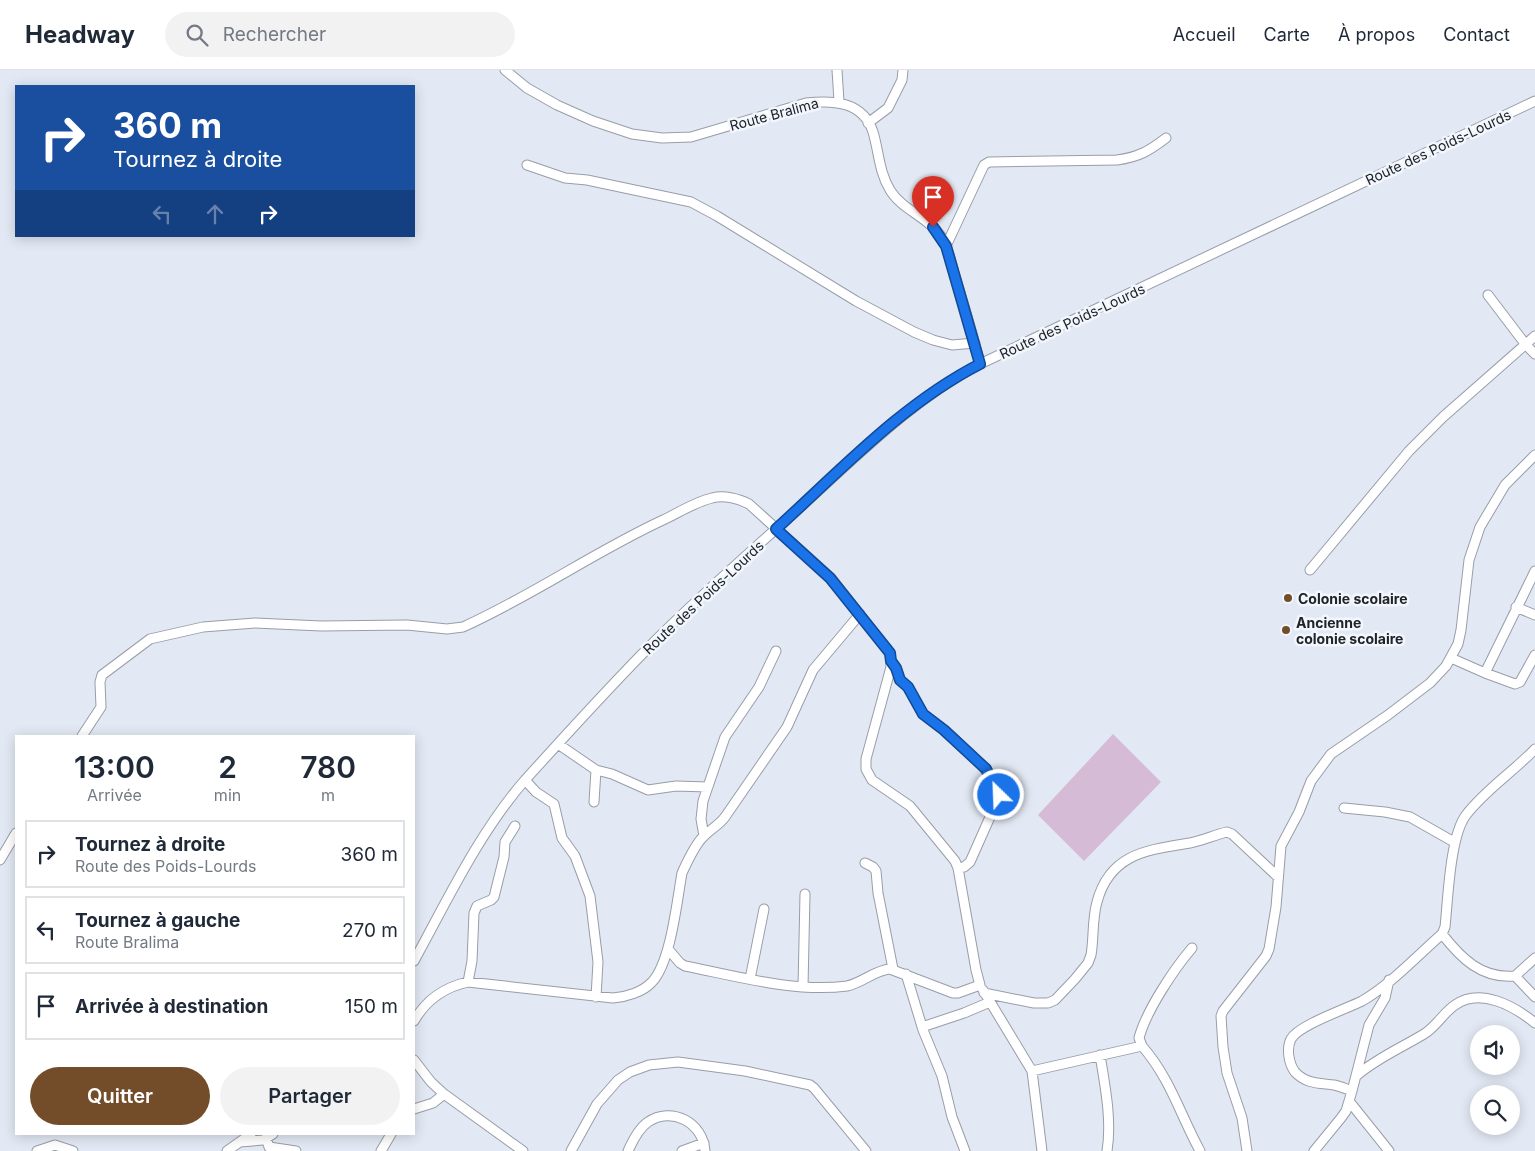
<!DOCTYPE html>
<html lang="fr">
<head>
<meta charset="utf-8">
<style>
	body { margin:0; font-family:Inter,sans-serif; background:#f2f2f3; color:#1f2937; height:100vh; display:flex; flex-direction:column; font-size:19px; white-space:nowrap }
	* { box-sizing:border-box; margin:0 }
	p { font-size:16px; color:#747a83 }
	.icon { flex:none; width:28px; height:28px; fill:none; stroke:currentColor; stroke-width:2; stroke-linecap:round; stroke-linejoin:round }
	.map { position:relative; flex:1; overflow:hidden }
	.details { position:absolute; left:15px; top:665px; width:400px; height:400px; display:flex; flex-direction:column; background:#fff; border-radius:0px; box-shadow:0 2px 12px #0003 }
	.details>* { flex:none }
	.guide { position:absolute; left:15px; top:15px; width:400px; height:152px; border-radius:0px; box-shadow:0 2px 12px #0003; background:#1a4fa0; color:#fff; overflow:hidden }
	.tools { position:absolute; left:1470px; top:955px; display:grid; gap:10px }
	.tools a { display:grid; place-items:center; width:50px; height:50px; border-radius:50%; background:#fff; box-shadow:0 2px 12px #0003; font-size:25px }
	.pin { position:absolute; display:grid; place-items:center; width:42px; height:42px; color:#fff; margin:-51px -21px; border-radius:50% 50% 50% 0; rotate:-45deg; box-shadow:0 0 5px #0007 }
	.pin .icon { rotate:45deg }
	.me { position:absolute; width:55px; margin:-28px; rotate:336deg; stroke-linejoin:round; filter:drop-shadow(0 0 4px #0008) }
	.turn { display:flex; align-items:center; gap:18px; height:105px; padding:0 15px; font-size:22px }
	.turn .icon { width:65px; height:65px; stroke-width:2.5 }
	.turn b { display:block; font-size:35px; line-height:42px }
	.lanes { display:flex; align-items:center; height:48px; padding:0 15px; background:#0003; justify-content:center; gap:25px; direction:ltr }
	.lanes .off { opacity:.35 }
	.eta { display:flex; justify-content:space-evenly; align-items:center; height:85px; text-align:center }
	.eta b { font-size:30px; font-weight:600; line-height:35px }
	.action { display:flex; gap:10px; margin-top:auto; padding:10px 15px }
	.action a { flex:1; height:58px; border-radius:30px; background:#734c2a; color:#fff; font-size:20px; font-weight:600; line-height:58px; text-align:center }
	.action a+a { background:#f2f2f3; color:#1f2937 }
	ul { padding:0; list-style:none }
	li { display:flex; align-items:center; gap:15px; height:68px; margin:0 10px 8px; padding:0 5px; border:2px solid #e0e1e3; border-radius:0px }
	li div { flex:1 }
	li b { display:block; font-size:19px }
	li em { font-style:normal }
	header { display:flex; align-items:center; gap:30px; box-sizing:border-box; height:70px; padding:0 25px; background:#fff; border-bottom:1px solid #e0e1e3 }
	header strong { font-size:24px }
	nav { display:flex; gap:28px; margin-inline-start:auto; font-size:18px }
	.search { width:350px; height:45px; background:#f2f2f3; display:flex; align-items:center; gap:12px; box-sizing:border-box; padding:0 18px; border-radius:28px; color:#747a83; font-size:19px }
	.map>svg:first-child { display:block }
	.green { fill:#d5bbd6 }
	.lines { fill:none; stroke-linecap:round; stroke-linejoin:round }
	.minor-casing { stroke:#989da8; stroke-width:11 }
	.minor { stroke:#fff; stroke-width:9 }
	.route-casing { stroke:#114b97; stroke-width:12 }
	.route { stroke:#1a73e8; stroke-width:9 }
	.poi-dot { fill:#734c2a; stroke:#f2f6fd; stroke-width:2 }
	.labels { text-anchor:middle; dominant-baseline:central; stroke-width:5; stroke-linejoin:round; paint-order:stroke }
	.street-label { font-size:14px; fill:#202327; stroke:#f2f6fd }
	.poi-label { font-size:14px; font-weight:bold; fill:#202327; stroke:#f2f6fd; text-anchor:start }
</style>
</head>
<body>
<header>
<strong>Headway</strong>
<div class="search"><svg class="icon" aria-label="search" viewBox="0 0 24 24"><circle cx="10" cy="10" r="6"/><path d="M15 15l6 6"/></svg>Rechercher</div>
<nav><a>Accueil</a><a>Carte</a><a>À propos</a><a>Contact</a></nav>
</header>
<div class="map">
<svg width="1535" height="1081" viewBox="0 0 1535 1081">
	<rect width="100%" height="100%" fill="#e3e9f4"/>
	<path class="green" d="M 1113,664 L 1161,712 L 1084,791 L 1038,745 Z"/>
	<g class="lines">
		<g class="minor-casing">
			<path id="minor" d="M 505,0 L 527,18 L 557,35 L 593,51 L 632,64 L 662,68 L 691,67 L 806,33 C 832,30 863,31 873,62 C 879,82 879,102 890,120 C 902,140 928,147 941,166 C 949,178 951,193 955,206 C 964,235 973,265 980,294
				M 837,0 L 839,31
				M 868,53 L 888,38 L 902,10 L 903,0
				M 527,95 L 565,108 L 587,110 L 691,132 L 717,146 L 856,231 L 914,262 L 933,270 L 952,275 L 975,273
				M 946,176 L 984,95 L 989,92 L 1117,90 C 1139,87 1149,81 1166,68
				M 1488,225 L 1526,275 L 1535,284
				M 1310,500 L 1409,381 L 1443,347 L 1535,266
				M 1516,537 L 1535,545
				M 1451,588 L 1485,603 L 1515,614 L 1520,612 L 1535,585
				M 891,591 L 896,598 L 900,610 L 908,617 L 923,644 L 944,660 L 986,699 L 998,721 L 998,729 L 970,792 L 964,797 L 958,798
				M 1485,603 L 1535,501
				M 82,666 L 101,637 L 100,612 L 102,605 L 150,569 L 203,557 L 255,553 L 321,556 L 407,555 L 447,559 L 463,557 C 532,526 594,482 663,450 C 678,443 695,432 712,428 C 723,425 738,428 749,434 L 831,508 L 890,583 L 891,597 L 866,689 L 866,699 L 872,710 L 910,736 L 955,791 L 958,798 L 976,900 L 980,915 L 958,923 L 953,923 L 890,899 C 875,900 862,913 847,916 C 795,923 736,906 685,896 L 680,893 L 668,879
				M 558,674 L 596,700 L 594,732
				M 596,700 L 612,704 L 648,720 L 676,716 L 708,717
				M 525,710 L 536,722 L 554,734 L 562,768 L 575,786 L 590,826 L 598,892 L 596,927
				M 1344,738 L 1385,742 L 1410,747 L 1454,772
				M 704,766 L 701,749 L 703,731 L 725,667 L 759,617 L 776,581
				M 0,790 L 16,763
				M 865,793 L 873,797 L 876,801 L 878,823 L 893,899
				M 1442,864 L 1445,857 C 1448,829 1450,766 1466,745 C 1485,720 1513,702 1535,679
				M 414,891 C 448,829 479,763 525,710 C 567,664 609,617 654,572 C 703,523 755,478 806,432 C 861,382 914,329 980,294 L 1535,31
				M 906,904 L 923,960 L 942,1006 L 952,1047 L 965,1081
				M 1515,906 L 1535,927
				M 750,909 L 764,839
				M 468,912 L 472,891 L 474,843 L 477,836 L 491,830 L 494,827 L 504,787 L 505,772 L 515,756
				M 803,917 L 805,824
				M 983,920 L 1032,1001 L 1142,976 C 1170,1008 1180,1044 1200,1081
				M 984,923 L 1034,933 L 1048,933 L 1055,930 L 1075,909 L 1088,893 L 1091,885 C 1094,868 1092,849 1097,832 C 1110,783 1148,780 1190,773 C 1202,771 1214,765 1227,762 L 1232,764 L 1278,807
				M 414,951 C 426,930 445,917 468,912 L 613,928 C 626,927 643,922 652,912 C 671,892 677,830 682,803 C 687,792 696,773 704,766 C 711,759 719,755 725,747 L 787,657 L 813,600 L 860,544
				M 922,957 L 964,943 L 990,932
				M 1142,976 L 1139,968 C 1146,941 1174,899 1192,878
				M 1100,985 C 1105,1016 1112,1050 1107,1081
				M 414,990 L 431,1012 L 444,1024 L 523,1081
				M 1032,1001 L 1042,1081
				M 1356,1006 C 1377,988 1401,978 1424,964 C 1437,956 1443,943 1455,935 C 1480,917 1514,936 1535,953
				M 1352,1021 L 1369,955 L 1385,928 L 1389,910
				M 1349,1031 L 1389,1081
				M 414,1039 L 433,1033 L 444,1024
				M 266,1068 L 269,1077 L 296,1081
				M 240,1072 L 263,1070 L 273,1064
				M 37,1081 L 55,1075 L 73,1081
				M 227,1081 L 251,1064
				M 381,1081 L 391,1064
				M 571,1081 L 597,1034 L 618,1010 L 630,1002 L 649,995 L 678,992 L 745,1001 L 810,1015 L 814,1018 L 866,1081
				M 628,1081 C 632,1072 639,1058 648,1052 C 671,1036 703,1052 705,1081
				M 682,1081 L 704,1073
				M 1247,1081 L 1242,1048 L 1227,1003 L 1223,977 L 1221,946 L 1223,941 L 1266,886 L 1269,879 L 1276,837 L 1281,776 L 1299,742 L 1311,711 L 1331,684 L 1388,645 L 1430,613 L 1446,596 L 1458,574 L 1461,560 L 1469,490 L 1480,457 L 1505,415 L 1535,385
				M 1314,1081 L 1341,1048 L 1346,1041 L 1352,1021 C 1346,1019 1340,1016 1334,1015 C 1319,1013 1306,1014 1295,1002 C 1289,994 1286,979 1291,969 C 1299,955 1346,939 1362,931 C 1390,915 1417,886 1442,864 C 1461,888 1481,909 1515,906 L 1535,888"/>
		</g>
		<use href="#minor" class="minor"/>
	</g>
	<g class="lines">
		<g class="route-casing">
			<path id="route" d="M 933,157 L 946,176 L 980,294 C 902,334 840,401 776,459 L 830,508 L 890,583 L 891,591 L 896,598 L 900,610 L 908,617 L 923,644 L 944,660 L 986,699 L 999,725"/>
		</g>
		<use href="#route" class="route"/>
	</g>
	<g class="poi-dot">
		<circle cx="1288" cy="528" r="5"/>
		<circle cx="1286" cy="560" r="5"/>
	</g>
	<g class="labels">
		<g class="street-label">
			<text transform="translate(774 44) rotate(-15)">Route Bralima</text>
			<text transform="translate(1438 77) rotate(-25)">Route des Poids-Lourds</text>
			<text transform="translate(1072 251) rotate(-25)">Route des Poids-Lourds</text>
			<text transform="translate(703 527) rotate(-43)">Route des Poids-Lourds</text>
		</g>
		<g class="poi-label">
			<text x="1298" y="528">Colonie scolaire</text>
			<text x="1296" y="552">Ancienne<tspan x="1296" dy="16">colonie scolaire</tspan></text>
		</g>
	</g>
</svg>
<div class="tools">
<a><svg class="icon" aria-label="sound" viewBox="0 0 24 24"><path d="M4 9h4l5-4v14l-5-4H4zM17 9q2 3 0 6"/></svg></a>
<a><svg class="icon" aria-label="search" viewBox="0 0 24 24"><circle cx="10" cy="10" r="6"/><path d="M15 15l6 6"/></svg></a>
</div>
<div class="pin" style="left:933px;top:157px;background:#d93025"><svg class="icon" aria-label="arrive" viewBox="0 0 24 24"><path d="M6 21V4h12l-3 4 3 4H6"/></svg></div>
<svg class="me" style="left:999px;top:725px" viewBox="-20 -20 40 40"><circle r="17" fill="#1a73e8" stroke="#fff" stroke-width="3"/><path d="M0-11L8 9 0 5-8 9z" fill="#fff"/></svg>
<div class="guide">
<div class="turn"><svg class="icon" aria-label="right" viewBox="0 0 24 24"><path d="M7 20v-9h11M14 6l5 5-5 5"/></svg><div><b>360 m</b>Tournez à droite</div></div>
<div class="lanes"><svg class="icon off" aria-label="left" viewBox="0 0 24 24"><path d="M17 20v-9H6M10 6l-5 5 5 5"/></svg><svg class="icon off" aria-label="ahead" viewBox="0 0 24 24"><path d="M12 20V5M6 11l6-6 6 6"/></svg><svg class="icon" aria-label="right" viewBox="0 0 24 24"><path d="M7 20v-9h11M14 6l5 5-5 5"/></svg></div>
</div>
<section class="details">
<div class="eta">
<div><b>13:00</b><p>Arrivée</p></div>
<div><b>2</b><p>min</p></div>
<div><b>780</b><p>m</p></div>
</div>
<ul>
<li><svg class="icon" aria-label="right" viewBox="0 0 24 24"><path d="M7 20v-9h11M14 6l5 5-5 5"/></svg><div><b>Tournez à droite</b><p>Route des Poids-Lourds</p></div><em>360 m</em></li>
<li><svg class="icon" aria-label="left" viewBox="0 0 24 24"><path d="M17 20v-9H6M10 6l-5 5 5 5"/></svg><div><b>Tournez à gauche</b><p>Route Bralima</p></div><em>270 m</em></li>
<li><svg class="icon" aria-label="arrive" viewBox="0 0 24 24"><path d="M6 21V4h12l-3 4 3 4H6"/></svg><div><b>Arrivée à destination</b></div><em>150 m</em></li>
</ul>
<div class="action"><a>Quitter</a><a>Partager</a></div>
</section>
</div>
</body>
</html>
